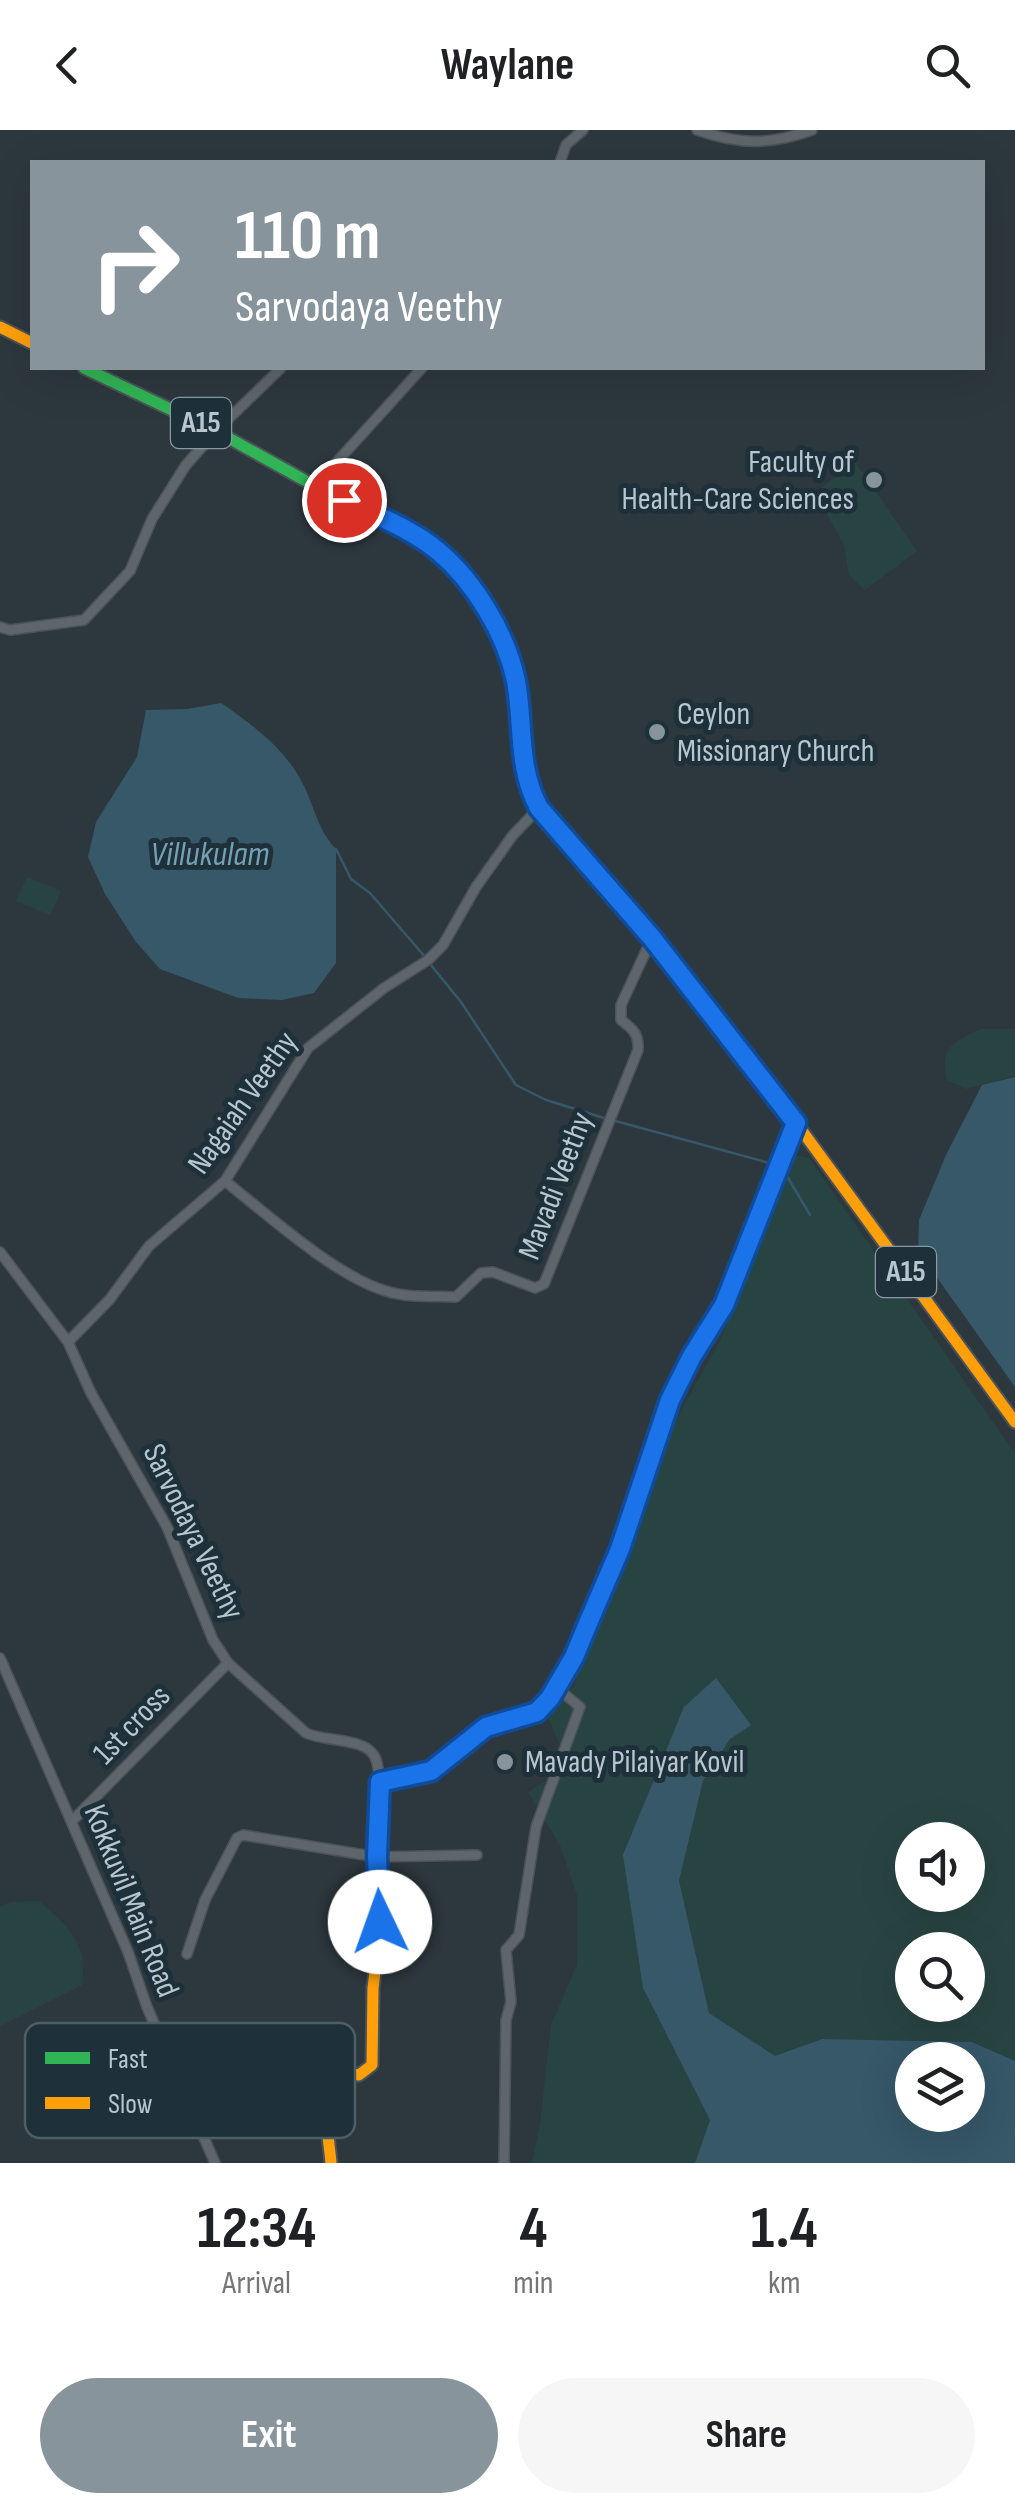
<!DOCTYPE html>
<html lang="en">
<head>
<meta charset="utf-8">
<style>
	body { margin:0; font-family:"Sofia Sans Condensed",sans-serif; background:#f6f6f6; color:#202124; height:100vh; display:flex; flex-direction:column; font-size:38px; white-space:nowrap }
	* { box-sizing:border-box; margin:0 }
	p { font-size:32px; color:#757577 }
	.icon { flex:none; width:55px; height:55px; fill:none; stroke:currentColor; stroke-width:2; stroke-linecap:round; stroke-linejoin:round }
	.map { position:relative; height:2033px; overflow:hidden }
	.drawer { display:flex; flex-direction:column; background:#fff; flex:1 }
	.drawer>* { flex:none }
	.guide { position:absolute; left:30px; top:30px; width:955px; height:210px; border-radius:0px; box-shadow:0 10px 40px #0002; background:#87949c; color:#fff; overflow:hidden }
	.buttons { position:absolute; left:895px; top:1692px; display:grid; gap:20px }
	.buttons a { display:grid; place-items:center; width:90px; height:90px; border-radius:50%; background:#fff; box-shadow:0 10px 40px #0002; font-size:50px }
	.pin { position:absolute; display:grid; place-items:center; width:85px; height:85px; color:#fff; margin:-42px; border:5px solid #fff; border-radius:50%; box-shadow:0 2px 10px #0007 }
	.me { position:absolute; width:110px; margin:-55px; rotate:357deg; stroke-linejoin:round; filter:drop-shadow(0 0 8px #0008) }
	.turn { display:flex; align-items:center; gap:35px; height:210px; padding:0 40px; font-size:45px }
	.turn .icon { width:130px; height:130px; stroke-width:2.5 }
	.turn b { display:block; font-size:70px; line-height:85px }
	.eta { display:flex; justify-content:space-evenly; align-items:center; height:170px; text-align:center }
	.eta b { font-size:60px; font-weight:700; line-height:70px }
	.action { display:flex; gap:20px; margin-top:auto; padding:20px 40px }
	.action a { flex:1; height:115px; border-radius:60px; background:#87949c; color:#fff; font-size:40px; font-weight:700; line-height:115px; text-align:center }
	.action a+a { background:#f6f6f6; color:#202124 }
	header { display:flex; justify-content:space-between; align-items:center; height:130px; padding:0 40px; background:#fff; font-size:45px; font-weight:700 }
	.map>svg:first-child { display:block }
	.green { fill:#284442; fill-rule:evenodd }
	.water { fill:#365869; fill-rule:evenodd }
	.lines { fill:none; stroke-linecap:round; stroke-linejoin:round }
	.stream { stroke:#365869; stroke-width:2.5 }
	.street-casing { stroke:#4b5358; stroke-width:12 }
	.fast-casing { stroke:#4b5358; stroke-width:15 }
	.slow-casing { stroke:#4b5358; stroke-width:15 }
	.street { stroke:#5e666b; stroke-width:9 }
	.fast { stroke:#30b455; stroke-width:11 }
	.slow { stroke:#ff9f0a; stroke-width:11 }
	.route-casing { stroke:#114b97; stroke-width:25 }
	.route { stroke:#1a73e8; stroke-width:18 }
	.poi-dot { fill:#87949c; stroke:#1e313a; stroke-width:4 }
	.labels { text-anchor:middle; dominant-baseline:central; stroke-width:10; stroke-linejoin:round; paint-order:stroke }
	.shield { fill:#1e313a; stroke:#8a99a2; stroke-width:2.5 }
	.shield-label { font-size:30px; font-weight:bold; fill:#b8c6ce }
	.poi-label { font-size:32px; fill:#b8c6ce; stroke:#1e313a; text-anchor:start }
	.street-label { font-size:32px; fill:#b8c6ce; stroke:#1e313a }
	.water-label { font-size:35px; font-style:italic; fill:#759fb3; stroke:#1e313a }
	.key { fill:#1e313a; stroke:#4c5e66; stroke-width:2.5 }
	.key-label { font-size:28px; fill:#b8c6ce }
</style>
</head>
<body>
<header><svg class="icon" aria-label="back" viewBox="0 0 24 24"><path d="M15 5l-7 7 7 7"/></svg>Waylane<svg class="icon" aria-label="search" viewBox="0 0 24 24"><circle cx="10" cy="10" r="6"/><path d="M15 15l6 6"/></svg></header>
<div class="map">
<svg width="1015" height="2033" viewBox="0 0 1015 2033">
	<rect width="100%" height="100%" fill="#2d383e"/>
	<path class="green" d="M 855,332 L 917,421 L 865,460 L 849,445 L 844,415 L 824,379 L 821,358 Z
		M 27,747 L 61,761 L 50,785 L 16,771 Z
		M 981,899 L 1015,899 L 1015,946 L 966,959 L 947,950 C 939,918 954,911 981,899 Z
		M 794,1025 L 809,1028 L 1015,1324 L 1015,1931 L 972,1912 L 822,1909 L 775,1926 L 709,1883 L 679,1751 L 703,1651 L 730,1609 L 715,1549 L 643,1858 L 710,1990 L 695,2033 L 532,2033 L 540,1994 L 551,1895 L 577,1835 L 577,1765 L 560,1715 L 528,1662 L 563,1641 L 564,1625 L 548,1587 L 574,1556 L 648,1372 L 666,1308 L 720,1211 L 784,1041 ZM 912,1710 L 968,1710 L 968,1765 L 912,1765 ZM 912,1820 L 968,1820 L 968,1875 L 912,1875 Z
		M 39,1771 C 70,1799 87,1811 82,1855 L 0,1896 L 0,1777 L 11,1772 Z"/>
	<path class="water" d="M 221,573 C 253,595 287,620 304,656 C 315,679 318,700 336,719 L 336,833 L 314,863 L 282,870 L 238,868 L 160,839 L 136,812 L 105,764 L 88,727 L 96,692 L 137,627 L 146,580 L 188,579 Z
		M 1015,947 L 1015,1257 L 918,1121 L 919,1090 L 946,1025 L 982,955 Z
		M 716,1548 L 751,1595 L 730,1609 L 703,1651 L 679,1751 L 709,1883 L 775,1926 L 822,1909 L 972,1912 L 1015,1931 L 1015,2033 L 695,2033 L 710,1990 L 643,1858 L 623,1725 L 684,1577 ZM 912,1930 L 968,1930 L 968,1985 L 912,1985 Z"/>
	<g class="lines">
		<path class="stream" d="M 336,719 L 351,749 L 370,763 L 426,828
			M 431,835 L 461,872 L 516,955 L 546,970 L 604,988
			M 612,990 L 773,1034
			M 784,1041 L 810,1085"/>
		<g class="street-casing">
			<path id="street" d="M 697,0 C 740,15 770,15 812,0
				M 560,32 L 566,15 L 583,0
				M 315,356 L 422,238
				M 0,497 L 10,500 L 84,490 L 130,441 L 152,389 L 186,335 L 216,301 L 281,238
				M 225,1051 C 268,1085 335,1146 386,1161 C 407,1168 434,1166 456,1167 L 481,1143 L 493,1142 L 535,1158 L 544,1154 L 638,920 C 639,904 633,899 621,890 L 621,875 L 652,808
				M 0,1122 L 68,1212 L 91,1263 L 167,1397 L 213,1510 L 228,1533 L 306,1603 C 324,1612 365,1607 375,1627 C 378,1633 379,1644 380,1652
				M 68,1212 L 110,1169 L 149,1116 L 225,1051 L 308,918 L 384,858 L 428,830 L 443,815 L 476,757 L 513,705 L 539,678
				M 0,1528 L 128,1822 L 147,1877 L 215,2033
				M 72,1691 L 228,1533
				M 187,1824 L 205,1770 L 237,1708 L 243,1705 L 377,1727 L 477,1725
				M 504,2033 L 506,1890 L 511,1872 L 506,1820 L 519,1805 L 536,1697 L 580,1577 L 556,1557"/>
		</g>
		<g class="fast-casing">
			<path id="fast" d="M 84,238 L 216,301 L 315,356 L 402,399 L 437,420 L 462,446 L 491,487 L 516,550 L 522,629 L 528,659 L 545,687 L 629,779 L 751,931
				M 378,1690 L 380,1652 L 431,1641 L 486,1597 L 537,1582 L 550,1568 L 573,1527 L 620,1419 L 670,1269 L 691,1226 L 724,1175 L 796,993"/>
		</g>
		<g class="slow-casing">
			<path id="slow" d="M 0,197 L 32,213
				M 751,931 L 1015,1292
				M 331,2033 C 330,2016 318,1952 334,1944 C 340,1941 353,1944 359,1945 L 372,1935 L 373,1858 L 381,1792 L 378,1690"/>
		</g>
		<use href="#street" class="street"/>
		<use href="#fast" class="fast"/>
		<use href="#slow" class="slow"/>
	</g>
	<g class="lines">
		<g class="route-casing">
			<path id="route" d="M 344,370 C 375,385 412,399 438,421 C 475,452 506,504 516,551 C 524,595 517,637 539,678 L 652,808 L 796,993 L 724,1175 L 692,1226 L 670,1270 L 620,1419 L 589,1491 L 574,1527 L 550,1568 L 537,1582 L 486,1597 L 431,1641 L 380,1652 L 377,1727 L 380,1792"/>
		</g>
		<use href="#route" class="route"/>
	</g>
	<g class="poi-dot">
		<circle cx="874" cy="350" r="10"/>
		<circle cx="657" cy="602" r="10"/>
		<circle cx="505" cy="1632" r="10"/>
	</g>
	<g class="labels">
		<g class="shield">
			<rect x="171" y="268" width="60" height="50" rx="8"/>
			<rect x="876" y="1117" width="60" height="50" rx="8"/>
		</g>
		<g class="shield-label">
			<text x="201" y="293">A15</text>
			<text x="906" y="1142">A15</text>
		</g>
		<g class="poi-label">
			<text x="854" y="332" text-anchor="end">Faculty of<tspan x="854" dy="37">Health-Care Sciences</tspan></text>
			<text x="677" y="584">Ceylon<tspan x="677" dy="37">Missionary Church</tspan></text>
			<text x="525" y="1632">Mavady Pilaiyar Kovil</text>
		</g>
		<g class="street-label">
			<text transform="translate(243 973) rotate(-55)">Nagaiah Veethy</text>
			<text transform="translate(556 1056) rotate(-69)">Mavadi Veethy</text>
			<text transform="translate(193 1402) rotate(64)">Sarvodaya Veethy</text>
			<text transform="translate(132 1595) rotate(-46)">1st cross</text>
			<text transform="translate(131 1771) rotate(68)">Kokkuvil Main Road</text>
		</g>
		<g class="water-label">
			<text x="210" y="724">Villukulam</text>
		</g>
	</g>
	<rect x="25" y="1893" width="330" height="115" rx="15" class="key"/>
	<rect x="45" y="1922" width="45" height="12" fill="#30b455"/>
	<rect x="45" y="1967" width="45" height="12" fill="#ff9f0a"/>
	<g class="key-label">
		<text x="108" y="1938">Fast</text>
		<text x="108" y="1983">Slow</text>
	</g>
</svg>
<div class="buttons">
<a><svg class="icon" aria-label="sound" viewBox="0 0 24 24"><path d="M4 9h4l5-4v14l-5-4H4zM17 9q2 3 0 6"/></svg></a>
<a><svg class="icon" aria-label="search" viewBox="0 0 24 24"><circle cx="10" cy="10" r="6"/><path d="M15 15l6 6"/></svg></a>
<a><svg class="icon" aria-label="layers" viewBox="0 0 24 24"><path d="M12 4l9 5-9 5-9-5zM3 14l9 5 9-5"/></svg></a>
</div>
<div class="pin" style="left:344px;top:370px;background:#d93025"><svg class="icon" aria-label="arrive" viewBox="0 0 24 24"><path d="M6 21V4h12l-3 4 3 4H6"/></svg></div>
<svg class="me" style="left:380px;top:1792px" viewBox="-20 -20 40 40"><circle r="19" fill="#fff"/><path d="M0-13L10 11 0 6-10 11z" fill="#1a73e8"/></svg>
<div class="guide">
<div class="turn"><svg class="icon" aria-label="right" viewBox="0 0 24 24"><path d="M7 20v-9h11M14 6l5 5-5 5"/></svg><div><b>110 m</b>Sarvodaya Veethy</div></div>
</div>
</div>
<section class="drawer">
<div class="eta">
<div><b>12:34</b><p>Arrival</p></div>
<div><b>4</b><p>min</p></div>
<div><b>1.4</b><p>km</p></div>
</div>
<div class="action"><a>Exit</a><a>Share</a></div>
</section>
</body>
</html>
